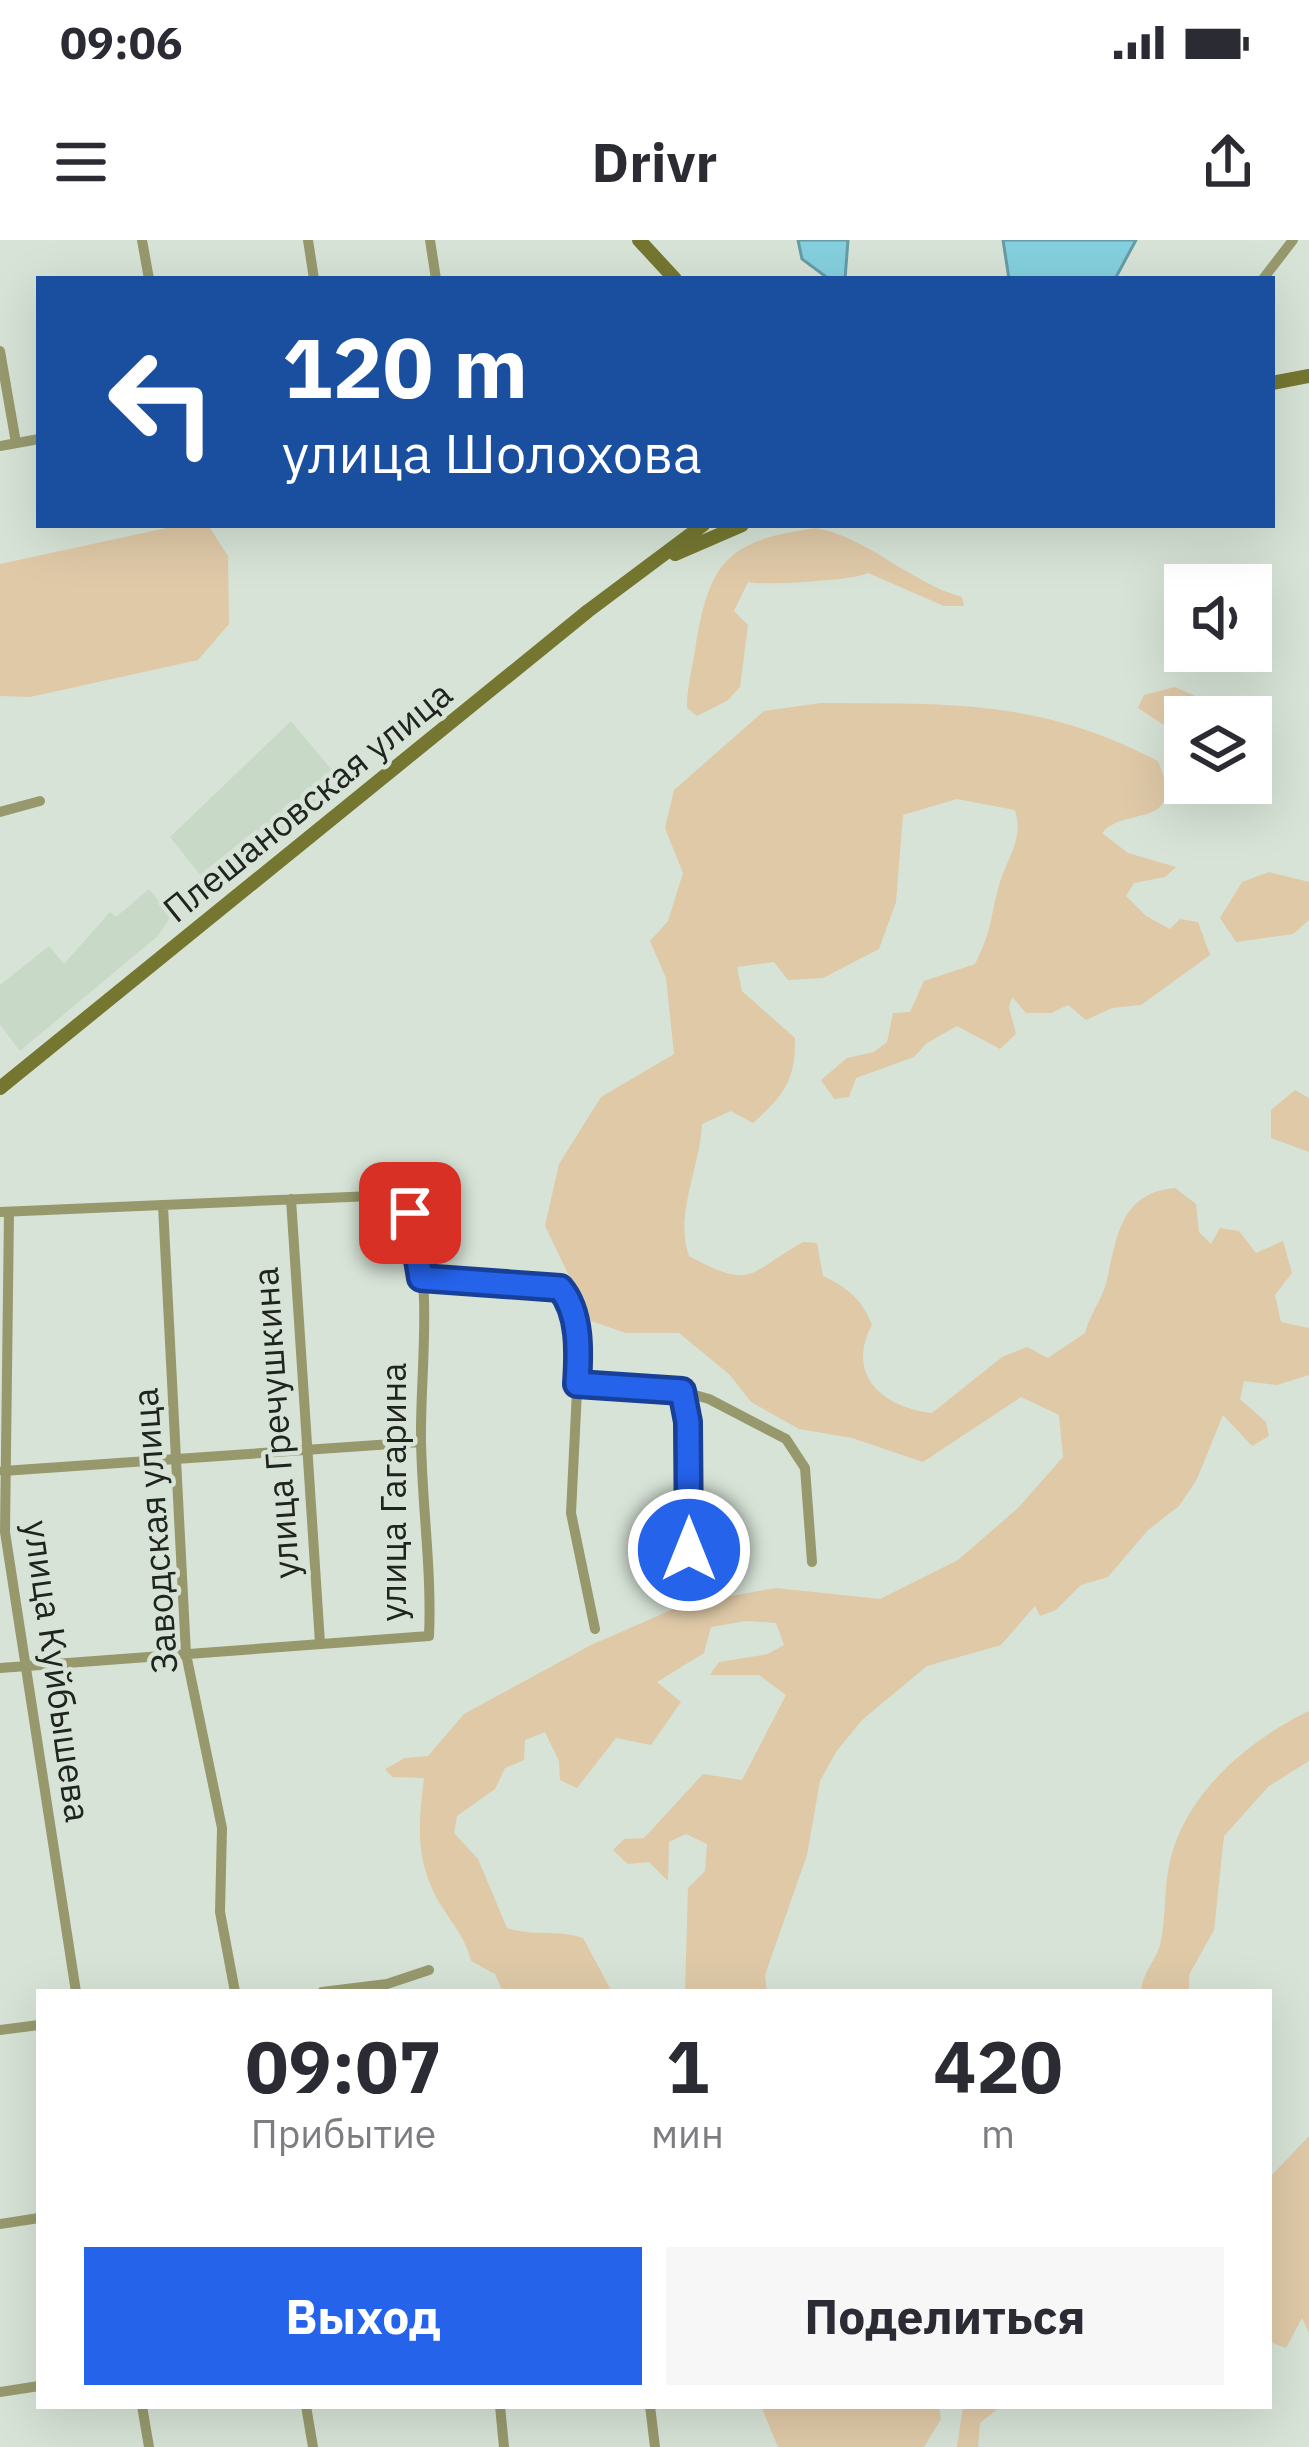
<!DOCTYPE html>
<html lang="ru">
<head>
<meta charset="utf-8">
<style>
	body { margin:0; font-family:"IBM Plex Sans",sans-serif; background:#f7f7f7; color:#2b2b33; height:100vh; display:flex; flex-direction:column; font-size:45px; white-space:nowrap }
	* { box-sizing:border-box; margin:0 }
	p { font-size:39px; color:#7c7c81 }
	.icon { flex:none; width:66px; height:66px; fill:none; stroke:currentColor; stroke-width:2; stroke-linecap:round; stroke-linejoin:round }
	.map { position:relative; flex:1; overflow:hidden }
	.sheet { position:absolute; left:36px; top:1749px; width:1236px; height:420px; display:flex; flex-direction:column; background:#fff; border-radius:0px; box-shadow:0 12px 48px #0002 }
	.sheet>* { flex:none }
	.hud { position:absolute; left:36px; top:36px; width:1239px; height:252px; border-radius:0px; box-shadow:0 12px 48px #0002; background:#1a4fa0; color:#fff; overflow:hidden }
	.fabs { position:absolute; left:1164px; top:324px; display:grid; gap:24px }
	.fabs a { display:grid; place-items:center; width:108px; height:108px; border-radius:0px; background:#fff; box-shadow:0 12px 48px #0002; font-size:60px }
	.pin { position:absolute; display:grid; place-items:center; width:102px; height:102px; color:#fff; margin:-51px; border-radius:24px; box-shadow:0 6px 18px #0006 }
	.me { position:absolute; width:132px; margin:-66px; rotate:0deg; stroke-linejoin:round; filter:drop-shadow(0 0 9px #0008) }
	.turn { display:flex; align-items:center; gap:42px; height:252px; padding:0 48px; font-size:54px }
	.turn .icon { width:156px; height:156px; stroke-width:2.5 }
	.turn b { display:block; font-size:84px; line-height:102px }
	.eta { display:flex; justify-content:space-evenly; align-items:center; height:204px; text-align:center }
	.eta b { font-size:72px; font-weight:700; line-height:84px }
	.primary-button { display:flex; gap:24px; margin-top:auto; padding:24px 48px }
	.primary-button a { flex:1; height:138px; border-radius:0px; background:#2563eb; color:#fff; font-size:48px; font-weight:700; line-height:138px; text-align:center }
	.primary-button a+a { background:#f7f7f7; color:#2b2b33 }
	.status { display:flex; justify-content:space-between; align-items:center; height:84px; padding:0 60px; background:#fff; direction:ltr }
	.status svg { height:33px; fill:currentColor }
	header { display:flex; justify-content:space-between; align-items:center; height:156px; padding:0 48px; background:#fff; font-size:54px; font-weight:700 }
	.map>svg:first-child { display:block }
	.built { fill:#c9d9c8 }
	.green { fill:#dfc9a7 }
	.water { fill:#85d0de; stroke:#679ca5; stroke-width:3 }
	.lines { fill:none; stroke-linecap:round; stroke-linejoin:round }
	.street { stroke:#97996d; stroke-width:10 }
	.secondary { stroke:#757730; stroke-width:14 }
	.route-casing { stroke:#184099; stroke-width:30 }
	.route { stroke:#2563eb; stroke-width:21 }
	.labels { text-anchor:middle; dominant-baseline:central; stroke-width:9; stroke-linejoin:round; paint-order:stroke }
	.street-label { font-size:36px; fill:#20241f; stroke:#d7e3d7 }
</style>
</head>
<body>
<div class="status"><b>09:06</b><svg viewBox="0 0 49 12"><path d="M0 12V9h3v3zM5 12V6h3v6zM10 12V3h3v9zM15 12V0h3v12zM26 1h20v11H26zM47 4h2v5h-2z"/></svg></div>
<header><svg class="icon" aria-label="menu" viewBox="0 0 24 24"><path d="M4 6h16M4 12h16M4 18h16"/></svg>Drivr<svg class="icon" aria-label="share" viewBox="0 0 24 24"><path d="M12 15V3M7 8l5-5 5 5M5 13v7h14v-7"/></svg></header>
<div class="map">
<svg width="1309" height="2207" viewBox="0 0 1309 2207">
	<rect width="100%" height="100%" fill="#d7e3d7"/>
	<path class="built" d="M 291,481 L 341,541 L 263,606 L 252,593 L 200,635 L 170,597 Z
		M 149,649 L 171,676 L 158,696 L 20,811 L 0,785 L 0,745 L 49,706 L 64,724 L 110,672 L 116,677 Z"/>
	<path class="green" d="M 180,285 L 208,285 L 228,316 L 229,384 L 198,420 L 30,457 L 0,456 L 0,324 Z
		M 816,288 C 869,298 909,342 962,357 L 964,366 L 944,366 L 868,333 C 857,340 764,346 748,342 L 734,371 L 748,385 L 740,447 L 727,461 L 697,476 L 687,468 C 687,445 693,426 696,404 C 710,320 729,300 816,288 Z
		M 1175,447 L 1211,463 L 1216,477 L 1185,477 L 1185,499 L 1138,468 L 1144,455 Z
		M 821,463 C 951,464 1039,459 1158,521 C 1187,592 1127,564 1102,593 L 1128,613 L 1176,627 L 1165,637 L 1134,643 L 1126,656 L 1146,676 L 1170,689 L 1180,679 L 1198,682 L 1210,715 L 1141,765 L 1112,768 L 1086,780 L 1068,765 L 1051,773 L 1026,773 L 1012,757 L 1009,767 L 1016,794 L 1000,809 L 957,786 L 927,803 L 914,817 L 856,838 L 849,857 L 834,859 L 821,840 L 847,818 L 874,812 L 887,802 L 893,773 L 910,772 L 924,741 L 975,724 C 993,689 990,676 1000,642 C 1008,616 1024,599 1015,570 L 957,559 L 903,575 L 896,662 L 879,709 L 823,738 L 788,740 L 774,722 L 737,727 L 742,751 L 795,798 C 796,839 784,856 753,883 L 731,871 L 702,884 C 700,928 674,976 689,1016 C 754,1051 748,1033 803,1002 L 817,1003 L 823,1036 C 848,1048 862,1059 872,1085 C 845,1135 883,1168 932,1173 L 1002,1117 L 1027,1107 L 1048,1118 L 1085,1093 C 1090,1073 1103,1058 1107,1040 C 1117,997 1120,953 1175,948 L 1196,964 L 1199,992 L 1211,1004 L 1220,988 L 1239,991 L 1256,1013 L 1283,1001 L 1292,1033 L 1275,1055 L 1281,1082 L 1309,1088 L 1309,1135 L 1277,1145 L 1244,1141 L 1240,1159 L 1266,1182 L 1269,1196 L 1252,1206 L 1223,1175 L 1197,1239 L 1179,1266 L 1148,1290 L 1108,1337 L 1081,1345 L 1056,1370 L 1040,1376 L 1035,1366 L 1001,1405 L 927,1426 L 862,1480 L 836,1512 L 820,1541 L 807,1615 L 765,1735 L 767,1752 L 685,1752 L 688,1648 L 705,1631 L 707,1604 L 686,1594 L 669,1602 L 668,1641 L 649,1622 L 628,1624 L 613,1610 L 624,1599 L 644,1598 L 703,1534 L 742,1540 L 786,1455 L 759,1435 L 710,1435 L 719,1422 L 768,1414 L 784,1405 L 776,1383 L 746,1381 L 711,1387 L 704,1413 L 657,1442 L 681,1462 L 651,1505 L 616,1498 L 577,1548 L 560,1540 L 559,1521 L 545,1492 L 525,1500 L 524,1520 L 505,1528 L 495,1549 L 457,1576 L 454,1593 L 478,1619 L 507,1688 C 535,1697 555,1689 583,1698 L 612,1752 L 503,1752 L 495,1734 L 471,1721 C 465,1694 446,1677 434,1653 C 415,1613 419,1580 424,1538 L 392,1537 L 385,1529 L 405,1518 L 428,1516 L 464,1474 L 591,1405 L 685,1364 L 776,1348 L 880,1359 L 958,1320 L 1018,1268 L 1063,1217 L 1059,1175 L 1021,1157 L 923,1222 L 852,1198 L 799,1189 L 751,1162 L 730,1135 L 679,1093 L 626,1093 L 591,1081 L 545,986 L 559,924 L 601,857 L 674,814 L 666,738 L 650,701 L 668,681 L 683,633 L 665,588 L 674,550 L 764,471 Z
		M 1269,632 L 1309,642 L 1309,680 L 1293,694 L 1236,702 L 1220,678 L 1242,642 Z
		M 1295,850 L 1309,858 L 1309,912 L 1271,898 L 1271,870 Z
		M 1309,1471 L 1309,1521 L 1269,1546 L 1224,1596 L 1214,1690 L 1189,1735 L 1189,1752 L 1141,1752 C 1142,1732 1157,1720 1161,1701 C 1166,1676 1164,1650 1169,1626 C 1183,1555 1248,1500 1309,1471 Z
		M 1309,1896 L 1309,2093 L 1302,2078 L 1286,2108 L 1269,2102 L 1269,1938 Z
		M 761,2166 L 939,2166 L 941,2179 L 924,2207 L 778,2207 Z
		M 963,2166 L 999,2168 L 980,2183 L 978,2207 L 957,2207 Z"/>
	<path class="water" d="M 798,0 L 848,0 L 845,39 L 829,39 L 802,19 Z
		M 1003,0 L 1136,0 L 1115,39 L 1009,39 Z"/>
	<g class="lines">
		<path class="street" d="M 142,0 L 149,39
			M 308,0 L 314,39
			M 430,0 L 436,39
			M 1263,39 L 1293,0
			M 0,111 L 16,203
			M 0,206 L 39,199
			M 0,572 L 40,561
			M 291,959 L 320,1403
			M 163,966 L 186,1414 L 222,1588 L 220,1672 L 235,1752
			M 0,972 L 373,956 C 389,958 405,961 411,978 C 434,1046 420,1130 421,1200 C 422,1266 432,1331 429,1396 L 0,1428
			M 9,972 L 5,1292 L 76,1752
			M 421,1038 L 513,1046 L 542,1043 L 560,1048 L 570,1060 L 579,1110 L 571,1273 L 595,1389
			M 577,1144 L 677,1150 L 709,1159 L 786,1199 L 805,1228 L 812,1322
			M 682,1151 L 688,1182 L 689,1352
			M 3,1231 L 421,1202
			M 322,1752 L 387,1744 L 429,1730
			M 0,1790 L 39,1785
			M 0,1984 L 39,1978
			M 0,2152 L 39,2146
			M 142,2166 L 149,2207
			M 306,2166 L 313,2207
			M 500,2166 L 504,2207
			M 650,2166 L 655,2207"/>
		<path class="secondary" d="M 639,0 L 675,39
			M 1272,143 L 1309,136
			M 675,314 L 742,285
			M 0,848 L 588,371 L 703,285"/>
	</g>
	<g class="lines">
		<g class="route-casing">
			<path id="route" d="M 410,973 L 421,1038 L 560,1048 C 581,1073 579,1113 577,1144 L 682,1151 L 688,1182 L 689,1310"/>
		</g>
		<use href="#route" class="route"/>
	</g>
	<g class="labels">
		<g class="street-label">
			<text transform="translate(307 561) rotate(-39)">Плешановская улица</text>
			<text transform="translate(275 1183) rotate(-94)">улица Гречушкина</text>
			<text transform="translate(392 1252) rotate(-90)">улица Гагарина</text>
			<text transform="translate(154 1291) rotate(-94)">Заводская улица</text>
			<text transform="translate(58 1431) rotate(82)">улица Куйбышева</text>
		</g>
	</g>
</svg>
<div class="fabs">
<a><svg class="icon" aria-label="sound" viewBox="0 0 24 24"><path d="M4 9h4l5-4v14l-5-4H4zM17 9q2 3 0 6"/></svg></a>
<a><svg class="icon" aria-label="layers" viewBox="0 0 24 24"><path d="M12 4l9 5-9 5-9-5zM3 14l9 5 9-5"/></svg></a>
</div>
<div class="pin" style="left:410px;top:973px;background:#d93025"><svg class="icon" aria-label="arrive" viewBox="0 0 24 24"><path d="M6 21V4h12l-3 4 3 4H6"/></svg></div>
<svg class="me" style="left:689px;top:1310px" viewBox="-20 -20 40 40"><circle r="17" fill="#2563eb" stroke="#fff" stroke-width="3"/><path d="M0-11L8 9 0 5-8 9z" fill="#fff"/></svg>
<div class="hud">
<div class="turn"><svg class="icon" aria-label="left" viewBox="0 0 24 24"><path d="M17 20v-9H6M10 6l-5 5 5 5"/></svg><div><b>120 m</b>улица Шолохова</div></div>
</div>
<section class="sheet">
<div class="eta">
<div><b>09:07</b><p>Прибытие</p></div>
<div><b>1</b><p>мин</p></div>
<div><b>420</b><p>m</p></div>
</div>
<div class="primary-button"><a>Выход</a><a>Поделиться</a></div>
</section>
</div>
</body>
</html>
